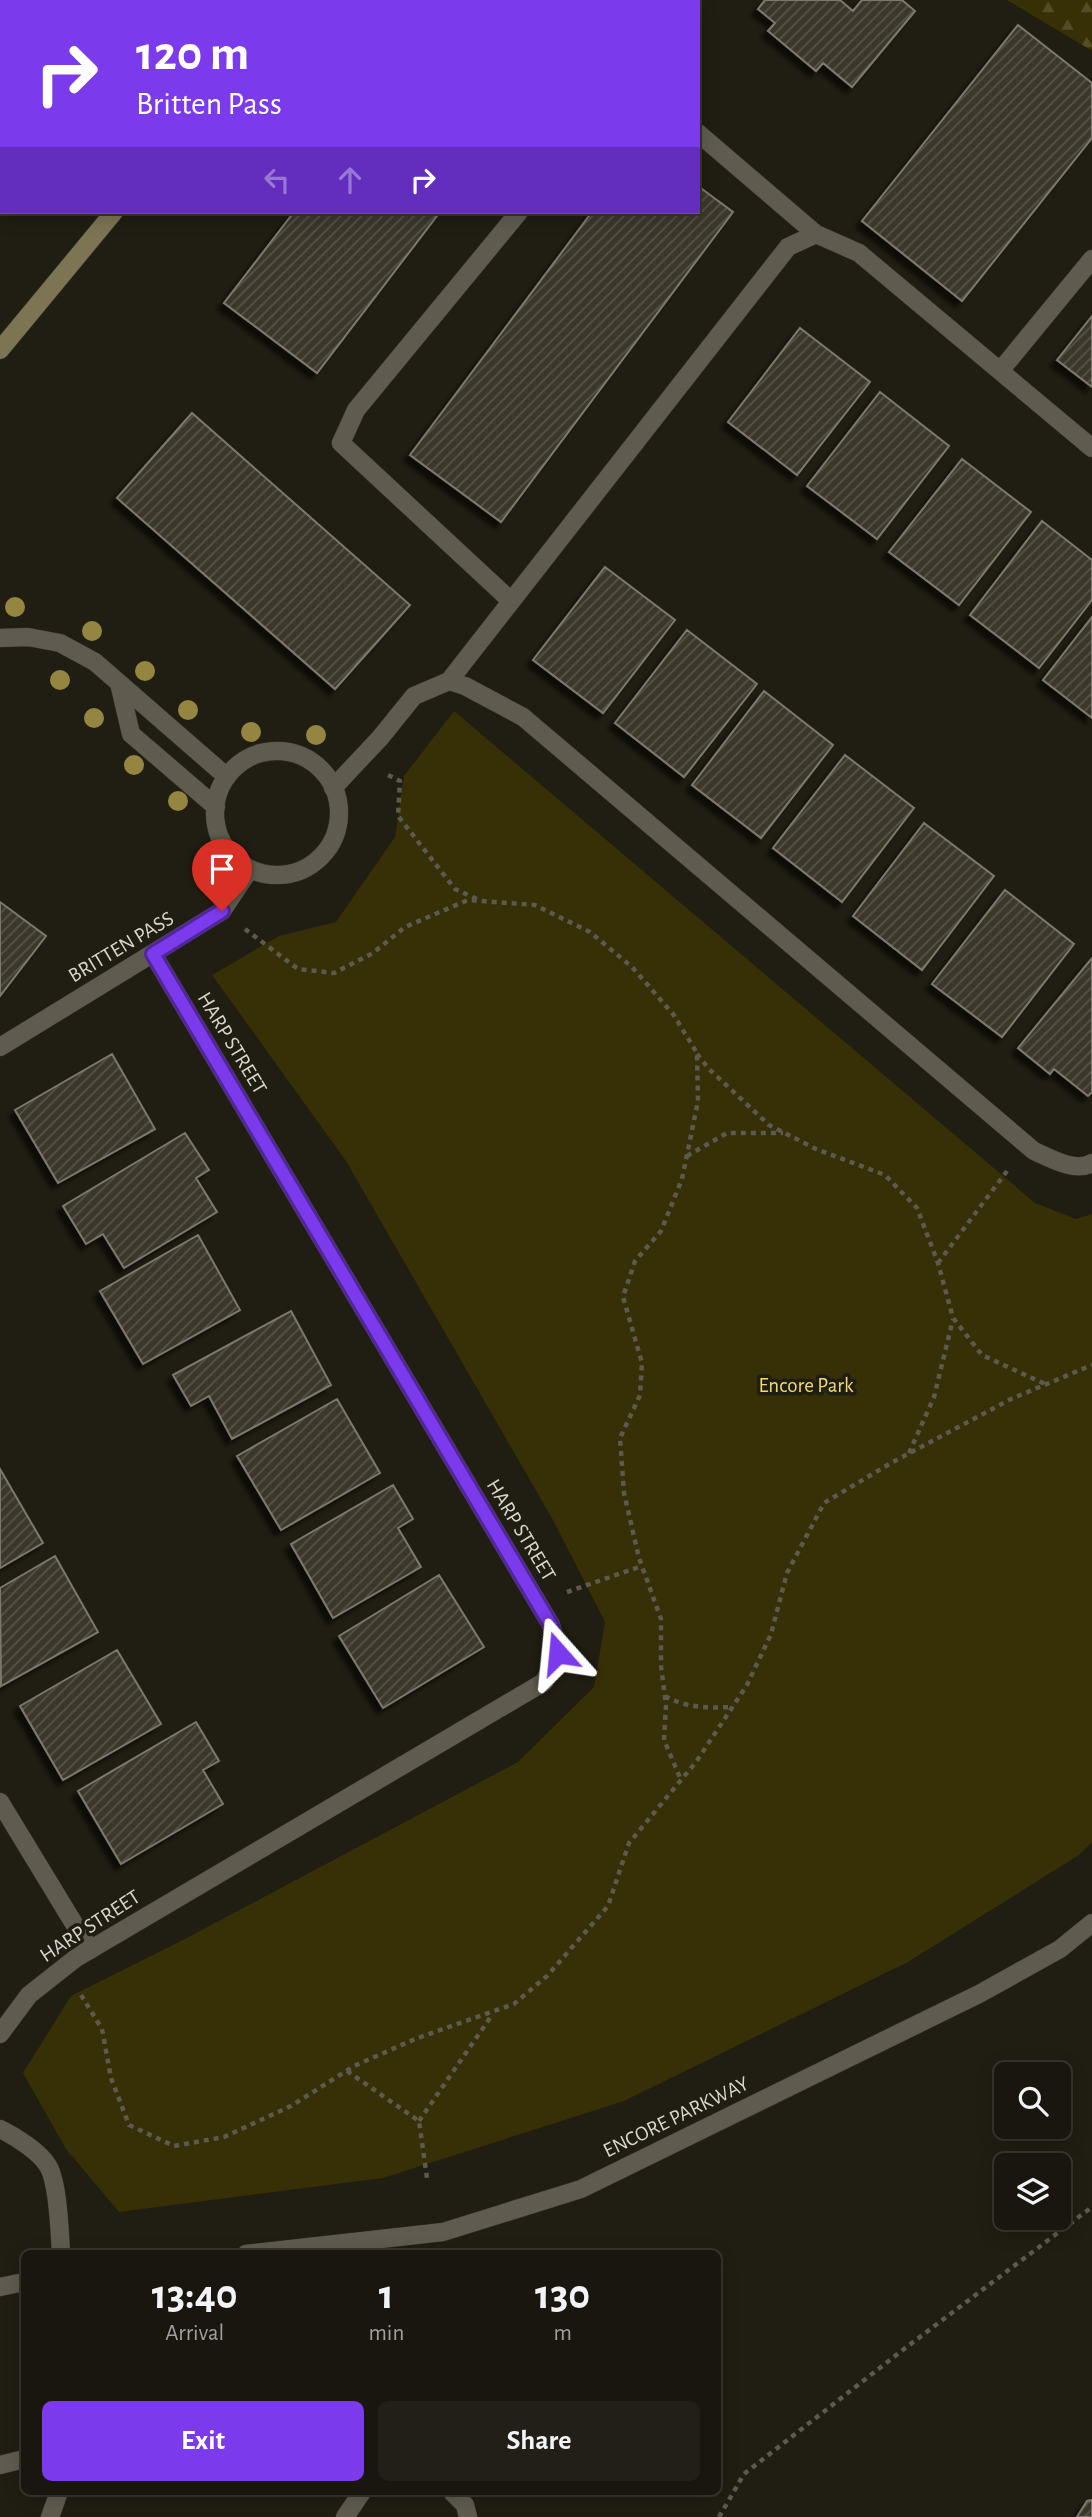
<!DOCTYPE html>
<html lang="en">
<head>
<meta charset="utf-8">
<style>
	body { margin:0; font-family:"Alegreya Sans",sans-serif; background:#211f17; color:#f1f3f6; height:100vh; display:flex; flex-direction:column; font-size:26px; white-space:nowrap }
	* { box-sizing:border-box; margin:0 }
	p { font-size:23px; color:#9f9f9e }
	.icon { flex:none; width:38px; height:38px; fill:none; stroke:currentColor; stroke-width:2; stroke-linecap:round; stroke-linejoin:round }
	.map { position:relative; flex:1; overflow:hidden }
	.details { position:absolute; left:21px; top:2250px; width:700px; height:245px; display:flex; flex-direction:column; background:#18160e; border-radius:10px; box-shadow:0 4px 18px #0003,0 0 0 2px #36352e }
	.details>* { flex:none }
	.guide { position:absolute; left:0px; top:0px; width:700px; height:214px; box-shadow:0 4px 18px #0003,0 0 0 2px #36352e; background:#7c3aed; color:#fff; overflow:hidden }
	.buttons { position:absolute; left:994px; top:2062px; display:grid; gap:14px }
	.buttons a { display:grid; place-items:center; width:77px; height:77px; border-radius:10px; background:#18160e; box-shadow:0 4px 18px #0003,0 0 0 2px #36352e; font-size:35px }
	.pin { position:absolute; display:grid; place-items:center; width:60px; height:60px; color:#fff; margin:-72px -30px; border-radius:50% 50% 50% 0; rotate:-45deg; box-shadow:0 0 7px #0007 }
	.pin .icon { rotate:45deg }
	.me { position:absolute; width:77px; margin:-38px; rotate:342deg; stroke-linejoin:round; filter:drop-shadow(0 0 5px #0008) }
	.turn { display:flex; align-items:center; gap:24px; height:147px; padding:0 21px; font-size:32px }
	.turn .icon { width:91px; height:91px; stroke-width:2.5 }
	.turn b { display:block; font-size:49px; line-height:60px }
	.lanes { display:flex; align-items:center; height:66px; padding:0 21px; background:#0003; justify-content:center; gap:35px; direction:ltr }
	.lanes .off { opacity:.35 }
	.eta { display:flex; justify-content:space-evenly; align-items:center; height:119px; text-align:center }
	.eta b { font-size:42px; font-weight:700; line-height:49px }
	.cta { display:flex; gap:14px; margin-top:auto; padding:14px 21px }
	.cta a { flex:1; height:80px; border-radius:10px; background:#7c3aed; color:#fff; font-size:28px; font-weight:700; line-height:80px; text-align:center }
	.cta a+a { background:#211f17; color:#f1f3f6 }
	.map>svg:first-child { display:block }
	.forest { fill:url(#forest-firs) }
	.park { fill:#372f05 }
	.building { fill:url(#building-hatch); stroke:#7c796c; stroke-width:2; filter:url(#shadow) }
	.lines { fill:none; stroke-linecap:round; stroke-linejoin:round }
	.service-casing { stroke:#3b3a33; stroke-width:19 }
	.minor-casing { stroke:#3b3a33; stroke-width:19 }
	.tertiary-casing { stroke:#3b3a33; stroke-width:19 }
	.secondary-casing { stroke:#3b3a33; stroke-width:19 }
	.path { stroke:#5c5a4f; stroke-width:4.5; stroke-dasharray:5 5; stroke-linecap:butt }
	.service { stroke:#5f5c4f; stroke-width:18 }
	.minor { stroke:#5f5c4f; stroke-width:18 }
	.tertiary { stroke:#5f5c4f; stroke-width:18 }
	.secondary { stroke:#7c7452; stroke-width:18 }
	.tree { fill:#948540 }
	.route-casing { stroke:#51269a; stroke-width:18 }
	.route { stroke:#7c3aed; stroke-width:12 }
	.labels { text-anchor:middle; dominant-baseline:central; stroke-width:7; stroke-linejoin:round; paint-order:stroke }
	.street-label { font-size:21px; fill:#d8d7cf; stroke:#201e12 }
	.park-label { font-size:21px; fill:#f2da66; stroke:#201e12 }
</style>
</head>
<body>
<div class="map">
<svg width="1092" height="2517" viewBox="0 0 1092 2517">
	<defs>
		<pattern id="forest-firs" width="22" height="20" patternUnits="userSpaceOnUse" patternTransform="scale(1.75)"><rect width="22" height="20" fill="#372f05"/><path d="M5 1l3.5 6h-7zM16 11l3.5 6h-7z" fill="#534c28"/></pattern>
		<pattern id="building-hatch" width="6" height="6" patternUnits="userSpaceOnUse" patternTransform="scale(1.75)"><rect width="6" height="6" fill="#3a382c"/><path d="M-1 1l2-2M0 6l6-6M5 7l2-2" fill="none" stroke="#56544a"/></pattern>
		<filter id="shadow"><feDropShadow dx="-6" dy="6" stdDeviation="2" flood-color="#0009"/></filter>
	</defs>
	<rect width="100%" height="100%" fill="#201e12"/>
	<path class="forest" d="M 1007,0 L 1092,0 L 1092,51 L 1089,49 Z"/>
	<path class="park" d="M 454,711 L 1035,1203 L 1076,1219 L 1092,1214 L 1092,1842 L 1079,1855 L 908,1962 L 624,2101 L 383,2178 L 119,2212 L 66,2149 L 23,2073 L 71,1996 L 183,1940 L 518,1762 L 594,1687 L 605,1622 L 553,1520 L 346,1161 L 212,975 L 279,936 L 336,922 L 395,837 L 404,776 Z"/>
	<path class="building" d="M 471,0 L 618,0 L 470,2 Z
		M 765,0 L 840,0 L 853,11 L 862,0 L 902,0 L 915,11 L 852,87 L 823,63 L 816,71 L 768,31 L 775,23 L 758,9 Z
		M 1018,25 L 1092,83 L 1092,138 L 962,301 L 862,221 Z
		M 698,186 L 733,212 L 501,522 L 410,455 L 592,212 L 698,212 Z
		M 294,212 L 440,212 L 317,373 L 224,303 Z
		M 1092,316 L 1092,387 L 1057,360 Z
		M 800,328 L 870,382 L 797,475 L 728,422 Z
		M 880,392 L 949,446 L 877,539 L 807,486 Z
		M 192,413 L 410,605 L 335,689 L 117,498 Z
		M 962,459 L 1031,512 L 959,605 L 889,552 Z
		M 1042,521 L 1092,560 L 1092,600 L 1039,668 L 970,615 Z
		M 605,567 L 675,620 L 603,713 L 533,660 Z
		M 1092,617 L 1092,718 L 1043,680 Z
		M 687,630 L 757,684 L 684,777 L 615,723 Z
		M 764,691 L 833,745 L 761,838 L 692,785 Z
		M 845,755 L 914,808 L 842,902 L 773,848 Z
		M 924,823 L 994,876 L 922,970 L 853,916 Z
		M 1005,890 L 1074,944 L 1002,1037 L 932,984 Z
		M 0,902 L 46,936 L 0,996 Z
		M 1092,958 L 1092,1092 L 1088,1096 L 1054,1069 L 1050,1074 L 1018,1048 Z
		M 112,1054 L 155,1129 L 58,1183 L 15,1110 Z
		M 185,1133 L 209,1170 L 196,1178 L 217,1212 L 124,1268 L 103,1234 L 86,1244 L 63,1206 Z
		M 198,1235 L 240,1310 L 143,1364 L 100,1291 Z
		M 291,1311 L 331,1385 L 232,1439 L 209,1396 L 191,1406 L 173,1375 Z
		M 337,1399 L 380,1473 L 281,1530 L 237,1456 Z
		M 0,1469 L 43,1543 L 0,1568 Z
		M 393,1485 L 413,1519 L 398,1528 L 421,1567 L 333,1618 L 291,1544 Z
		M 55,1556 L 98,1632 L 1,1686 L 0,1588 Z
		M 439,1575 L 484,1647 L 383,1708 L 339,1636 Z
		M 117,1650 L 161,1724 L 63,1780 L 20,1706 Z
		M 196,1722 L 219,1761 L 203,1770 L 223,1804 L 121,1864 L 78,1791 Z
		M 1092,2500 L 1092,2517 L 1077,2517 L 1087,2501 Z"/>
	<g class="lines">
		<g class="service-casing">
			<path id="service" d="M 698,133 L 816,234
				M 1000,371 L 1092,259
				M 511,601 L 341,443 L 356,410 L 519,212
				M 449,681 L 465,686 L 523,717 L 1034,1151 C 1050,1158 1076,1173 1092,1163
				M 333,788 L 380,738 L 414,696 L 449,681 L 788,247 L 816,234 L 859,253 L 1092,448
				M 0,2465 L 24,2459
				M 452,2492 L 465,2505 L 468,2517
				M 50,2517 L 59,2492
				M 345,2517 L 362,2492"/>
		</g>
		<g class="minor-casing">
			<path id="minor" d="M 0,638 L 28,637 L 60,643 L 95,662 L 227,777
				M 119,683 L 131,734 L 216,807
				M215 813a62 62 0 1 1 124 0a62 62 0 1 1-124 0Z
				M 0,1047 L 222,911 L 250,869
				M 0,1802 L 90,1950
				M 0,2034 L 29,1995 L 76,1958 L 544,1682 L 558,1653 L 551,1625 L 153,954
				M 0,2129 C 15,2136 40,2152 48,2166 C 58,2181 60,2235 61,2254"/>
		</g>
		<g class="tertiary-casing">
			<path id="tertiary" d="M 246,2254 L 443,2232 L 581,2189 L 979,1994 L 1060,1949 L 1092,1923
				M 0,2287 L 24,2282"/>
		</g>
		<g class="secondary-casing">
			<path id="secondary" d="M 163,2 L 164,0
				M 287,2 L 289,0
				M 0,201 L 2,199
				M 0,350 L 114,212"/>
		</g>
		<path class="path" d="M 388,775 L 400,781 L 398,816 L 455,889 L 479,900
			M 245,929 L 298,969 L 334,973 L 373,953 L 405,927 L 468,900 L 535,905 L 590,932 L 632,967 L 673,1014 L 697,1053 L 698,1101 L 682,1179 L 661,1231 L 635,1261 L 623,1297 L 642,1363 L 640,1395 L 620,1438 L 624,1493 L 639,1558 L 661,1619 L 661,1666 L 666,1705 L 664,1740 L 681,1780
			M 697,1054 L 709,1069 L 769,1125 L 816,1149 L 885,1175 L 917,1208 L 938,1263 L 953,1318 L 982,1355 L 1045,1384
			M 687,1156 L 727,1133 L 783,1133
			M 938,1263 L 1007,1171
			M 909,1453 L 934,1397 L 953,1319
			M 567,1592 L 642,1566
			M 665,1696 C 686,1708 708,1708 732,1707
			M 81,1995 L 102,2029 L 111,2078 L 129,2125 L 174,2146 L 224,2137 L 291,2106 L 354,2066 L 415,2039 L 514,2004 L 547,1976 L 608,1906 L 629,1843 L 696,1762 L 747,1685 L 771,1634 L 787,1573 L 824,1503 L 891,1463 L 1011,1399 L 1092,1365
			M 347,2071 L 419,2121 L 427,2178
			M 419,2121 L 492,2015
			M 719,2517 L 744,2474 L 904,2349 L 1092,2207"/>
		<use href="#service" class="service"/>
		<use href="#minor" class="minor"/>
		<use href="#tertiary" class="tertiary"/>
		<use href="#secondary" class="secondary"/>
	</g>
	<g class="tree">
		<circle cx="15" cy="607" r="10"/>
		<circle cx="92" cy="631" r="10"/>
		<circle cx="145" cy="671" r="10"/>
		<circle cx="60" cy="680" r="10"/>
		<circle cx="188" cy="710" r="10"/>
		<circle cx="94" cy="718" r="10"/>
		<circle cx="251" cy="732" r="10"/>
		<circle cx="316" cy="735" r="10"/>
		<circle cx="134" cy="765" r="10"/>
		<circle cx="178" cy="801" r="10"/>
	</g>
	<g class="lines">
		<g class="route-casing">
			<path id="route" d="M 222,911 L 153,954 L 551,1625 L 558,1653"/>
		</g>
		<use href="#route" class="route"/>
	</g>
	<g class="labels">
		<g class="street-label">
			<text transform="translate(121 947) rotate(-31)">BRITTEN PASS</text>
			<text transform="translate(232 1043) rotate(59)">HARP STREET</text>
			<text transform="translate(521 1530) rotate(59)">HARP STREET</text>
			<text transform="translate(90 1926) rotate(-33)">HARP STREET</text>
			<text transform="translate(676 2117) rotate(-26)">ENCORE PARKWAY</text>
		</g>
		<g class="park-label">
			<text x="806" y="1385">Encore Park</text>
		</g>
	</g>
</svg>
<div class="buttons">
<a><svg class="icon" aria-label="search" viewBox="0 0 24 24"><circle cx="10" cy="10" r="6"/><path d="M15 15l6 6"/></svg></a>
<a><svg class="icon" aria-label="layers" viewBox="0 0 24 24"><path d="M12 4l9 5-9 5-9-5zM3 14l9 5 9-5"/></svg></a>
</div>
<div class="pin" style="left:222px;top:911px;background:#d93025"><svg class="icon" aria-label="arrive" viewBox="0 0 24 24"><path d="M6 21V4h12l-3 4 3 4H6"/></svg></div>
<svg class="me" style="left:558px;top:1653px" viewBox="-20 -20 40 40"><path d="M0-17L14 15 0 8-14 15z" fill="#7c3aed" stroke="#fff" stroke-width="4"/></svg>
<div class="guide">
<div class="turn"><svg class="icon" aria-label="right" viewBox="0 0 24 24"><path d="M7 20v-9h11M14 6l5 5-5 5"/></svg><div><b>120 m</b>Britten Pass</div></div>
<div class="lanes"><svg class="icon off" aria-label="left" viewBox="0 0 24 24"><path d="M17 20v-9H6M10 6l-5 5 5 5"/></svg><svg class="icon off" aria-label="ahead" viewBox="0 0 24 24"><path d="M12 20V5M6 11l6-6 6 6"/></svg><svg class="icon" aria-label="right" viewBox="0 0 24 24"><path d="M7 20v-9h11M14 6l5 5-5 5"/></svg></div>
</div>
<section class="details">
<div class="eta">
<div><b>13:40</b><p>Arrival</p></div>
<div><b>1</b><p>min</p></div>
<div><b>130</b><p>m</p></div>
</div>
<div class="cta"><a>Exit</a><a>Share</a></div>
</section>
</div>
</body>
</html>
